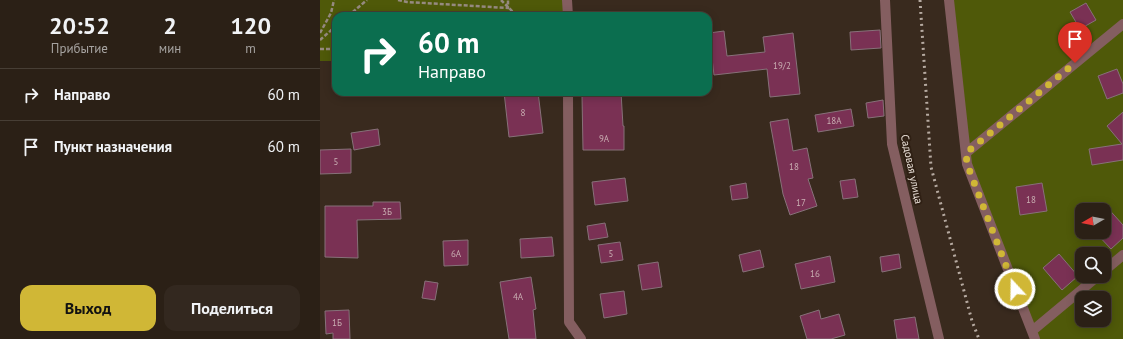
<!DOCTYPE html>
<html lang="ru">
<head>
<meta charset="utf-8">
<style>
	body { margin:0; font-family:"PT Sans",sans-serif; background:#33281f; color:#f1f3f6; height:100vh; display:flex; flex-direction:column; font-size:15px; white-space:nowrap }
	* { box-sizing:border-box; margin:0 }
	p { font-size:13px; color:#a6a3a1 }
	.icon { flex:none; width:22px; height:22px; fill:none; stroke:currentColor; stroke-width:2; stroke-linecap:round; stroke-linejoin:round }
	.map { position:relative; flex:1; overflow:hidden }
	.sheet { display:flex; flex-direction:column; background:#2b2016; width:320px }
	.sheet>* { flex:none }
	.hud { position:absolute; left:12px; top:12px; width:380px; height:84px; border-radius:12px; box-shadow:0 2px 10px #0003,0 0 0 1px #473e35; background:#0b6e4f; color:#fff; overflow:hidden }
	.needle { width:26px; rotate:261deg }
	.buttons { position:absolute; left:755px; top:203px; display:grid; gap:8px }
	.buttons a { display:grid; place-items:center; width:36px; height:36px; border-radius:8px; background:#2b2016; box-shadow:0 2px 10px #0003,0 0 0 1px #473e35; font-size:20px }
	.pin { position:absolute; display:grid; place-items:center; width:34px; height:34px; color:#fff; margin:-41px -17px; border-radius:50% 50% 50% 0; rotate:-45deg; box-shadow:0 0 4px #0007 }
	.pin .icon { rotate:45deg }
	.me { position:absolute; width:44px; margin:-22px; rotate:339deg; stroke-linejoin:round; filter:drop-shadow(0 0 3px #0008) }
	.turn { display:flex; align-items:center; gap:14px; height:84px; padding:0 20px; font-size:18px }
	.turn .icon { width:52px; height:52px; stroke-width:2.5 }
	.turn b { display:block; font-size:28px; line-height:34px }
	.eta { display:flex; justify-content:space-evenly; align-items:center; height:68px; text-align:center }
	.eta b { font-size:24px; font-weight:600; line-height:28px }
	.action { display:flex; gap:8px; margin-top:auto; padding:8px 20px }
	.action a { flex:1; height:46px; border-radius:12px; background:#d0b736; color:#111; font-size:16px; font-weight:600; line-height:46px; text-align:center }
	.action a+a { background:#33281f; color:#f1f3f6 }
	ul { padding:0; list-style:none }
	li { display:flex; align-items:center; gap:12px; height:52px; padding:0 20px; border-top:1px solid #473e35 }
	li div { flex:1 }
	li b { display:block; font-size:15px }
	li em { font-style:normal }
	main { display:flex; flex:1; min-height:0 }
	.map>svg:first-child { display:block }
	.green { fill:#4f5909; fill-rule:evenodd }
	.building { fill:#7a3154; stroke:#877179 }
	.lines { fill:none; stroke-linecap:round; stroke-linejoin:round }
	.path { stroke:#968a80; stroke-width:2.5; stroke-dasharray:4 2; stroke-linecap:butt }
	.minor { stroke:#845e60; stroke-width:10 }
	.rail { stroke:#b6aaa1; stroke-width:3; stroke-dasharray:2 4; stroke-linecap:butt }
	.route { stroke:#d0b736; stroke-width:7; stroke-dasharray:0 12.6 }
	.labels { text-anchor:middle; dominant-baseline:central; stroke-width:4; stroke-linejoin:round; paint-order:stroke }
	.number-label { font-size:9px; fill:#cab0b3 }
	.street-label { font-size:11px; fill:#e5dbd3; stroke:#2f2014 }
</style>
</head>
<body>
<main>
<section class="sheet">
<div class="eta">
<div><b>20:52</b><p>Прибытие</p></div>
<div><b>2</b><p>мин</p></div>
<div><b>120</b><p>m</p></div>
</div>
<ul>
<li><svg class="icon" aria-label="right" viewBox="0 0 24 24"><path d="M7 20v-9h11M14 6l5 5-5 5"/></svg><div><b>Направо</b></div><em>60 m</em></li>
<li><svg class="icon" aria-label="arrive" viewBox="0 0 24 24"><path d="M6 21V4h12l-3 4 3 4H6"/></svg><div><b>Пункт назначения</b></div><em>60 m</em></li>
</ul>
<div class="action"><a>Выход</a><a>Поделиться</a></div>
</section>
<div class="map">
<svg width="803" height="339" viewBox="0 0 803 339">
	<rect width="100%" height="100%" fill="#392a1e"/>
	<path class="green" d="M 0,0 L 247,0 L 248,16 L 16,16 L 16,61 L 0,61 Z
		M 629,0 L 803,0 L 803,339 L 715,339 L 647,164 ZM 762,210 L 784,210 L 784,232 L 762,232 ZM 762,254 L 784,254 L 784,276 L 762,276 ZM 762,298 L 784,298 L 784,320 L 762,320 Z"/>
	<path class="building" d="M 766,3 L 776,20 L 760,29 L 750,12 Z
		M 560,30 L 561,48 L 531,50 L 530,32 Z
		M 404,31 L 407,56 L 445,52 L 443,37 L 473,33 L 480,94 L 450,97 L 447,69 L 394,75 L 389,33 Z
		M 797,69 L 803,84 L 803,93 L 787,99 L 778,76 Z
		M 184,92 L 218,92 L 223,133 L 189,137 Z
		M 301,92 L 303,126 L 304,126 L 304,150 L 263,150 L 262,96 L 284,96 L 284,93 Z
		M 563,100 L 564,116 L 548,118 L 546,103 Z
		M 531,109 L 534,126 L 498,132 L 495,115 Z
		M 803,112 L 803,160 L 772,165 L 769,149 L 802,144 L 787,126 Z
		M 468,119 L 473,151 L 487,148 L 493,178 L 488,179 L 497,206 L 470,215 L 463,194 L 450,122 Z
		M 58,129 L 60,145 L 34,150 L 31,133 Z
		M 31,149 L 31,173 L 0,174 L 0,150 Z
		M 305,178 L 308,201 L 275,205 L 272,182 Z
		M 535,179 L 538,197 L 523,199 L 520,181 Z
		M 426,183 L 428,198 L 412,200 L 410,186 Z
		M 722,183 L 727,211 L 700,215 L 696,187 Z
		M 53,202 L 80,202 L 81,219 L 37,220 L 38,258 L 5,257 L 5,206 L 53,206 Z
		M 785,205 L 803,225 L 803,238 L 791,249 L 775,232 L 784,232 L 784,210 L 780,210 Z
		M 285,223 L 288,237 L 269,240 L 267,226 Z
		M 232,237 L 234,256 L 201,258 L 200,239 Z
		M 148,240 L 148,265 L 124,266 L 123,241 Z
		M 300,242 L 303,260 L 281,263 L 278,245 Z
		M 440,250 L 444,267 L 423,272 L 419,255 Z
		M 579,254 L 581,268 L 562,272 L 560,257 Z
		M 739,254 L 758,276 L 742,290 L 723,268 Z
		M 510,256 L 515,282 L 481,289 L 475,264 Z
		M 338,262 L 342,287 L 322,290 L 318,265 Z
		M 211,277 L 216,309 L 213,310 L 216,339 L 189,339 L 180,282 Z
		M 105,281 L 118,283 L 115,300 L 102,298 Z
		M 304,291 L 307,314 L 284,318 L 280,294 Z
		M 29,310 L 30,339 L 13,339 L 13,333 L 6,334 L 5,311 Z
		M 499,310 L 501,319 L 519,314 L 525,335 L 511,339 L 487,339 L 480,316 Z
		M 595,317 L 599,339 L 577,339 L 574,320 Z"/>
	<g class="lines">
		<path class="path" d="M 78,0 L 87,2 L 188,8 L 188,0
			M 181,0 L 197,16
			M 28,16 L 47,0
			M 0,33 L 11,13 L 14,0
			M 0,40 L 16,26
			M 0,49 L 16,49"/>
		<path class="minor" d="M 247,0 L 248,16
			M 565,0 L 572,144 L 619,339
			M 629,0 L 647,164 L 715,339
			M 248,92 L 249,322 L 261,339
			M 646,153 L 803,24
			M 784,271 L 803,255
			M 712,331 L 778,276"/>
		<path class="rail" d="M 600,0 L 611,167 L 652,321 L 659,339"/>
	</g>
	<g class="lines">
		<path class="route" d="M 695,289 L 647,164 L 646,153 L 755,63"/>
	</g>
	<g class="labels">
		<g class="number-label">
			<text x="462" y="65">19/2</text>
			<text x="203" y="112">8</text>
			<text x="514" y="120">18А</text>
			<text x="284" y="138">9А</text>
			<text x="16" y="161">5</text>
			<text x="474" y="166">18</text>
			<text x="711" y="199">18</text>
			<text x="481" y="202">17</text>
			<text x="67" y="211">3Б</text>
			<text x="136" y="253">6А</text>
			<text x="291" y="253">5</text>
			<text x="495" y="273">16</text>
			<text x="198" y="296">4А</text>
			<text x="17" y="322">1Б</text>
		</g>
		<g class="street-label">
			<text transform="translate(592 169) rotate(78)">Садовая улица</text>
		</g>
	</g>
</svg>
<div class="buttons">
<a><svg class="needle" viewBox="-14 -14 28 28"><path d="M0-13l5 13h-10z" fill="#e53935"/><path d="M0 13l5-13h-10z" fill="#a6a3a1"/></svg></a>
<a><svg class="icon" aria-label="search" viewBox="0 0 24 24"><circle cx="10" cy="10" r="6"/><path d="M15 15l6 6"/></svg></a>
<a><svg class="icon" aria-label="layers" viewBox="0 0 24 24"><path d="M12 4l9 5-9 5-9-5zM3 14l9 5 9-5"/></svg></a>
</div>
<div class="pin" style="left:755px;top:63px;background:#d93025"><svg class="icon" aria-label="arrive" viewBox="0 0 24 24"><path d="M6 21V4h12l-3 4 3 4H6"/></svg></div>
<svg class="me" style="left:695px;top:289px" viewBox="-20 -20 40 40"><circle r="17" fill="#d0b736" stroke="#fff" stroke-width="3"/><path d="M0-11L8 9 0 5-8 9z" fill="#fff"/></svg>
<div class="hud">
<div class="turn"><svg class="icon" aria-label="right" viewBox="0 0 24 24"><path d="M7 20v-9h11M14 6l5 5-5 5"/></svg><div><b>60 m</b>Направо</div></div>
</div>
</div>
</main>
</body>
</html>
